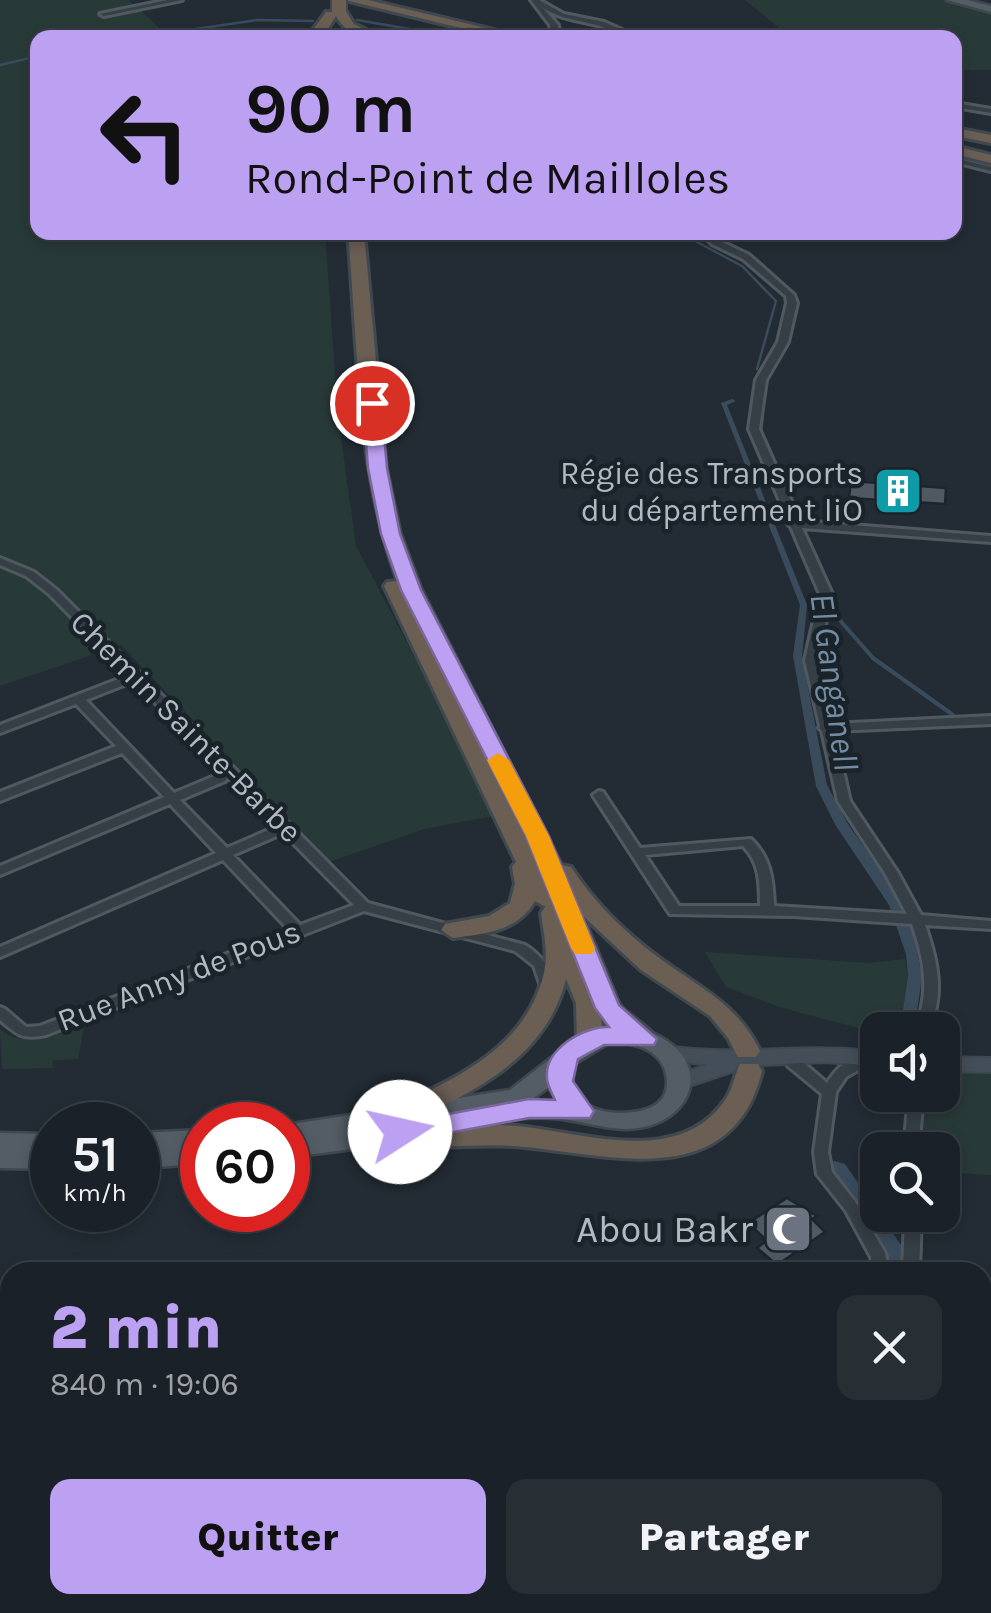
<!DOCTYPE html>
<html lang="fr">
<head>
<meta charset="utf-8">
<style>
	body { margin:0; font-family:Karla,sans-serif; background:#272e34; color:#f1f3f6; height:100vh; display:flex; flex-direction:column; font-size:38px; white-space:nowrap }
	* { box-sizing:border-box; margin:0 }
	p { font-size:32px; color:#9fa3a8 }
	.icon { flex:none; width:55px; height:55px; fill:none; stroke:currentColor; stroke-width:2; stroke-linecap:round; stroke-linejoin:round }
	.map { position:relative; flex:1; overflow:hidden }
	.drawer { position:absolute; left:0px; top:1262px; width:992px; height:352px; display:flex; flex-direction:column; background:#1a2128; border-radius:30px 30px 0 0; box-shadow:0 5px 15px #0003,0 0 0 2px #383e45 }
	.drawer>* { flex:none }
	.banner { position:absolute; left:30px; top:30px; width:932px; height:210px; border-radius:20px; box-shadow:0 5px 15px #0003,0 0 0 2px #383e45; background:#bca0f2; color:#111; overflow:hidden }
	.tools { position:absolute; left:860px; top:1012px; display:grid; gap:20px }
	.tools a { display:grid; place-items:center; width:100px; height:100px; border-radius:20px; background:#1a2128; box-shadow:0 5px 15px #0003,0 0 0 2px #383e45; font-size:50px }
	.speed { position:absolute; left:30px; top:1102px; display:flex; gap:20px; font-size:50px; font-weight:700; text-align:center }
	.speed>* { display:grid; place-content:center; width:130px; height:130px; border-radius:50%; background:#1a2128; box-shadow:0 5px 15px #0003,0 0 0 2px #383e45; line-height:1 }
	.speed small { font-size:25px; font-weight:400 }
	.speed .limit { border:15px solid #d22; background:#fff; color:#111 }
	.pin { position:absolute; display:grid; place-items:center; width:85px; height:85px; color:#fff; margin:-42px; border:5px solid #fff; border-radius:50%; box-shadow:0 2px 10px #0007 }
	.me { position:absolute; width:110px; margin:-55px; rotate:80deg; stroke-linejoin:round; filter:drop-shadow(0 0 8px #0008) }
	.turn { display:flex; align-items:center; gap:35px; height:210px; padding:0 50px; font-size:45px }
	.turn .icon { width:130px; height:130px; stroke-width:2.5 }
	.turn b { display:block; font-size:70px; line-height:85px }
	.round { display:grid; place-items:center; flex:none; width:105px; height:105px; border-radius:20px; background:#272e34 }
	.head { display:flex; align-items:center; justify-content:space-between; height:170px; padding:0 50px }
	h1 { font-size:60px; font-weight:800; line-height:75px; color:#bca0f2 }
	.button { display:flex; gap:20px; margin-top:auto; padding:20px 50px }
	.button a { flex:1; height:115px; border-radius:20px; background:#bca0f2; color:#111; font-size:40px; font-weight:800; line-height:115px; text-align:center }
	.button a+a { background:#272e34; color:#f1f3f6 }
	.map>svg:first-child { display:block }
	.green { fill:#283a38 }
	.water { fill:#3a4c5c }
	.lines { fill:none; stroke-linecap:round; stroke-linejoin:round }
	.stream-far1 { stroke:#3a4c5c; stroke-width:2.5 }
	.stream { stroke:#3a4c5c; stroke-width:4 }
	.river { fill:#3a4c5c; fill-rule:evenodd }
	.building { fill:#4e5963; stroke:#1d252c; stroke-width:2.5 }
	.street-casing { stroke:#515960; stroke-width:6 }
	.secondary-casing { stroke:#3f474f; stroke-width:4 }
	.primary-casing { stroke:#3f474f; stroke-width:5 }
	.highway-casing { stroke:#414950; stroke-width:6 }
	.street { fill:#363e46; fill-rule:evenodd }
	.secondary { fill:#444e58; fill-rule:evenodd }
	.primary { fill:#545d66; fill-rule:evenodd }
	.highway { fill:#6b5f54; fill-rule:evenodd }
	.highway-bridge-casing { stroke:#414950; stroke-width:18; stroke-linecap:butt }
	.highway-bridge { stroke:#6b5f54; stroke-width:14 }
	.route { fill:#bca0f2; stroke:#7a689d; stroke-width:2.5 }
	.slow { fill:#f59e0b }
	.labels { text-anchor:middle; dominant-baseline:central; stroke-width:9; stroke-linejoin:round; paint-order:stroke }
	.poi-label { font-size:32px; fill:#b1b9c2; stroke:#1b232a; text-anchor:end }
	.street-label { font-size:32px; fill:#b1b9c2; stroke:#1b232a }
	.water-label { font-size:35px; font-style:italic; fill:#748da2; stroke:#1b232a }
	.near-poi-label { font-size:38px; fill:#b1b9c2; stroke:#1b232a; text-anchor:end }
</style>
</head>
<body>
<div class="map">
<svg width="991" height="1613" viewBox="0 0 991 1613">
	<rect width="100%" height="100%" fill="#232c35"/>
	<path class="green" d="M 0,0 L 129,0 L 166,34 L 211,27 L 214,37 L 38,38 L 38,232 L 325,233 L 338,417 L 356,546 L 498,815 L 424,829 L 329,862 L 121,645 L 0,686 Z
		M 745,0 L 944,0 L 991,11 L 991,70 L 955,70 L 955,38 L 790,37 Z
		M 705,952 L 869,963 L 905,959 L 908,976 L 900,1030 L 878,1030 L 877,1033 L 779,1007 L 726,987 Z
		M 85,1021 L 78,1059 L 53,1060 L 52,1068 L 2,1069 L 0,1029 C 25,1051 59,1032 85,1021 Z
		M 943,1072 L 991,1073 L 991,1175 L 943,1172 L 942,1150 L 918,1150 L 921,1095 L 942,1095 Z"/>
	<path class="water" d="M 732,399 L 736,401 L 727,405 L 807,605 L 802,657 L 827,785 L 848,824 L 892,887 L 912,926 L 922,978 L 914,1030 L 900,1030 L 908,976 L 906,954 L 889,905 L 836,826 L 816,786 L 793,656 L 800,605 L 721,403 Z"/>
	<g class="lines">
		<path class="stream-far1" d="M 357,20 L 462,38
			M 133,38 L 258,20 L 313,21
			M 0,65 L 38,56
			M 689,232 L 697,242 L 742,266 L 776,301 L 757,369
			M 761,433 L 763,415"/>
		<path class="stream" d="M 837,617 L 873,658 L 953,715"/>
		<path class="river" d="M 835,1161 L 845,1164 L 908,1255 L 912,1263 L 908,1271 L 888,1271 L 825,1178 L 821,1171 L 825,1164 Z"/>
	</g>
	<path class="building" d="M 851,481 L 946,488 L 945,504 L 849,498 Z
		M 787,1198 L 817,1216 L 812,1219 L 825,1232 L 777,1265 L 757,1248 L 765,1242 L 762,1239 L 764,1238 L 748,1223 Z"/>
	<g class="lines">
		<g class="street-casing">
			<path id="street" d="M 168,0 L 182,0 L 104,16 L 100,14 Z
				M 531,0 L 539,0 L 564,14 L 604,22 L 640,38 C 625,38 614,30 600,26 C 579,20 563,20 543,8 L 558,25 L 560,38 L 552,38 L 550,25 Z
				M 955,103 L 991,109 L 991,113 L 955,107 Z
				M 955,158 L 991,167 L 991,171 L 955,162 Z
				M 701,232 L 710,232 L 718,240 L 749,255 L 794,295 L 797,303 L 788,342 L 766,380 L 759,429 L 800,521 L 991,536 L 991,542 L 802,528 L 832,594 L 817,660 L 832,724 L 991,716 L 991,724 L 834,731 L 850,801 L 898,873 L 921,915 L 991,921 L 991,929 L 925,925 C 934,951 942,979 936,1007 C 934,1015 930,1022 927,1030 L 913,1030 C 916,1022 921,1014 922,1006 C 928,978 921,950 912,924 L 794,916 L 670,914 L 593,795 L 599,791 L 603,792 L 640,848 L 751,839 C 771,858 773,880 774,906 L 907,914 L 885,873 L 838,801 L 822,731 L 819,728 L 820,726 L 805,660 L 820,594 L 791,527 L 788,524 L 789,522 L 749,429 L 756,380 L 778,342 L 787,303 L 786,296 L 743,259 L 712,244 ZM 743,846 C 760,863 760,883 760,906 L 679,906 L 645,855 Z
				M 0,558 L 34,572 L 57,590 L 368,903 L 525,945 C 541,955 550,967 554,986 L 552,989 L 542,989 L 534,966 L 515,951 L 364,911 L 46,1035 C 22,1040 18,1035 0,1020 L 0,1007 L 5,1009 L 26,1027 L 40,1026 L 289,930 L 223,860 L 0,957 L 0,947 L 216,853 L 170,804 L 0,875 L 0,866 L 164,797 L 122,753 L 0,801 L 0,792 L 116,746 L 76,704 L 0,733 L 0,725 L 129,675 L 49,594 L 26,576 L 0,565 ZM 134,681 L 354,905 L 300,925 L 233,855 L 279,835 L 281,832 L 279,829 L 271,829 L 227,848 L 180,800 L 225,781 L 227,778 L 225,775 L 217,775 L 174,793 L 86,700 Z
				M 793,1057 L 798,1058 L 827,1083 C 835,1071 846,1057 862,1060 L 864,1064 L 862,1068 L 846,1077 L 836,1092 L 828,1152 L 832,1172 L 856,1203 L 885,1253 L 889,1272 L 873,1272 L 871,1257 L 846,1211 L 817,1174 L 814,1152 L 822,1094 L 788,1066 L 786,1062 L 788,1058 Z
				M 909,1095 L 923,1095 L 918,1150 L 904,1150 Z
				M 905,1215 L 921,1215 L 919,1272 L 903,1272 Z
				M 982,1444 L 991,1445 L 991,1459 L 982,1458 Z
				M 982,1523 L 988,1526 L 991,1531 L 991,1556 L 985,1554 L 982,1549 Z
				M 10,1571 L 10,1590 L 0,1596 L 0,1577 Z
				M 266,1605 L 284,1605 L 280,1613 L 262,1613 Z
				M 650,1605 L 670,1605 L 674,1613 L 654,1613 Z"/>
		</g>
		<g class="secondary-casing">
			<path id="secondary" d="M 668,1046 C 738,1057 808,1042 878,1052 L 878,1066 L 826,1062 L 737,1066 L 734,1071 L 680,1089 L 673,1087 L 670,1082 L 673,1077 L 707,1065 L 661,1058 L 658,1053 L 661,1048 Z
				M 942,1057 L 991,1058 L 991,1072 L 942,1071 Z"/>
		</g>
		<g class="primary-casing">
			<path id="primary" d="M 947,0 L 967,0 L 991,6 L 991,12 Z
				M 609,1026 C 629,1026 650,1029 667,1041 C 704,1066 695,1107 657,1123 C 621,1138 588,1120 552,1118 C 509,1115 466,1129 424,1137 C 379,1146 333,1152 288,1157 L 286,1125 L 510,1090 L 569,1044 L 584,1034 ZM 610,1042 C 637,1042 666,1051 667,1082 C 667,1090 665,1097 658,1103 C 638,1119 582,1117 573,1088 C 571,1082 574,1071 574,1064 ZM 549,1087 L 557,1101 L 531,1100 Z
				M 202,1130 L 202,1164 L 138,1168 L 138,1133 Z
				M 0,1133 L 52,1134 L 52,1169 L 0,1168 Z"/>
		</g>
		<g class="highway-casing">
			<path id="highway" d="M 345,0 L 368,0 L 528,38 L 502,38 Z
				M 335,7 L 343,7 L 354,24 L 382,38 C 361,38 347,35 336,16 L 322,38 L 307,38 L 326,12 L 334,12 Z
				M 955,128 L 991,135 L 991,143 L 955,136 Z
				M 955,146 L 991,155 L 991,163 L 955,154 Z
				M 348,232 L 364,232 L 386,469 L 400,534 L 421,590 L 561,865 L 571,867 C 594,902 624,932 658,957 C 698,987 737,1003 760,1051 L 756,1057 L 738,1057 L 728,1038 L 710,1016 L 641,970 L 582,915 L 619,1005 C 630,1018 648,1025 657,1039 L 653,1045 C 633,1051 613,1032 601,1017 L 603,1039 L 599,1045 L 581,1045 L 577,1039 L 576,1003 L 566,979 C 546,1058 472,1095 402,1123 C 440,1130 479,1123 517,1126 C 582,1132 679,1168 725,1100 C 733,1089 734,1076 740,1064 L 758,1064 L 762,1071 C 731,1197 602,1152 513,1146 C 472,1143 430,1152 391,1140 L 387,1133 L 390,1128 L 378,1126 L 374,1119 L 378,1112 C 446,1085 531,1049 545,967 C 548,950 543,930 541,913 L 545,907 L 554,905 L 546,907 L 535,901 C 518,931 485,934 453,938 L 441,930 L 445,924 L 489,916 L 510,903 L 515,884 L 512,867 L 516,862 L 384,586 L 387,582 L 398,581 C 357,470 358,349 348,232 Z"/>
		</g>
		<use href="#street" class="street"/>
		<use href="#secondary" class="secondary"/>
		<use href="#primary" class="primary"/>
		<use href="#highway" class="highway"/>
		<g class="highway-bridge-casing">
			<path id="highway-bridge" d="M 339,0 L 339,10"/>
		</g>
		<use href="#highway-bridge" class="highway-bridge"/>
	</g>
	<path class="route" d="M 372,398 L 381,403 L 387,468 L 400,534 L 421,590 L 549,836 L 619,1005 L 657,1039 L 654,1045 L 604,1045 L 578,1059 L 573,1081 L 594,1111 L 590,1118 L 529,1118 L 400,1142 L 391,1140 L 387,1132 L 391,1125 L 400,1123 L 529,1099 L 555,1100 C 552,1093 547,1085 547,1078 C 544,1049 584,1026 609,1027 L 595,1008 L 526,836 L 401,590 L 381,534 L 368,468 L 363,403 Z"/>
	<path class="slow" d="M 498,753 L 509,760 L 549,836 L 595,948 L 592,954 L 575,954 L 571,948 L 526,836 L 487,760 Z"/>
	<defs>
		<g id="building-square" transform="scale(2.5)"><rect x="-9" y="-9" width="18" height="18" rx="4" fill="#0f9aa8" stroke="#1b232a"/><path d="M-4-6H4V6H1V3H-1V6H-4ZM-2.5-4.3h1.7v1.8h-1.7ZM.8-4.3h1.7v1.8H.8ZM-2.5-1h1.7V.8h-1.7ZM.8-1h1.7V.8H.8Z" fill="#fff"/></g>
		<g id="mosque-square" transform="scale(2.5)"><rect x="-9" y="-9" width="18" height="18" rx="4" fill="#6b7280" stroke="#1b232a"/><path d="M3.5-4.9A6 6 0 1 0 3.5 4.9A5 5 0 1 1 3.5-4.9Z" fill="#fff"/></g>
	</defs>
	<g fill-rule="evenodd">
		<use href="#building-square" x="898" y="491"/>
		<use href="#mosque-square" x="788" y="1229"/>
	</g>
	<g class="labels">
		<g class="poi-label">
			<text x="863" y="473">Régie des Transports<tspan x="863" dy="37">du département liO</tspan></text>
		</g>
		<g class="street-label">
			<text transform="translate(186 727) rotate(45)">Chemin Sainte-Barbe</text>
			<text transform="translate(179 976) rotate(-21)">Rue Anny de Pous</text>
		</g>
		<g class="water-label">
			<text transform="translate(834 682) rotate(82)">El Ganganell</text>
		</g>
		<g class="near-poi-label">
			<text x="753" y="1229">Abou Bakr</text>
		</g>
	</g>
</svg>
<div class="tools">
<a><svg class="icon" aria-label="sound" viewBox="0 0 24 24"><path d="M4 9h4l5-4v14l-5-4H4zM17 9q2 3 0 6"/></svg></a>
<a><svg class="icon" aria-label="search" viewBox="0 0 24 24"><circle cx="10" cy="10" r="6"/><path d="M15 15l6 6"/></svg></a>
</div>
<div class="speed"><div>51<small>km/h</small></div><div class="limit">60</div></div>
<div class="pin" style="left:372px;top:403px;background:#d93025"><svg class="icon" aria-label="arrive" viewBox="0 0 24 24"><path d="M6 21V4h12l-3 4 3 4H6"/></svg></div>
<svg class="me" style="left:400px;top:1132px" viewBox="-20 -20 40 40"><circle r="19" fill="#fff"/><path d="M0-13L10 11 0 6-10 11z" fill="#bca0f2"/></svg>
<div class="banner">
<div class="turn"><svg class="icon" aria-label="left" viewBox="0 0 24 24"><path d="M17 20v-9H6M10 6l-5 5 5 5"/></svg><div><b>90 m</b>Rond-Point de Mailloles</div></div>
</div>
<section class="drawer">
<div class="head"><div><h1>2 min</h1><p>840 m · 19:06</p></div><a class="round"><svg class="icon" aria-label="close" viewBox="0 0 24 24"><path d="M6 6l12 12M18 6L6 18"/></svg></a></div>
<div class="button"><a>Quitter</a><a>Partager</a></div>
</section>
</div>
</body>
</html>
